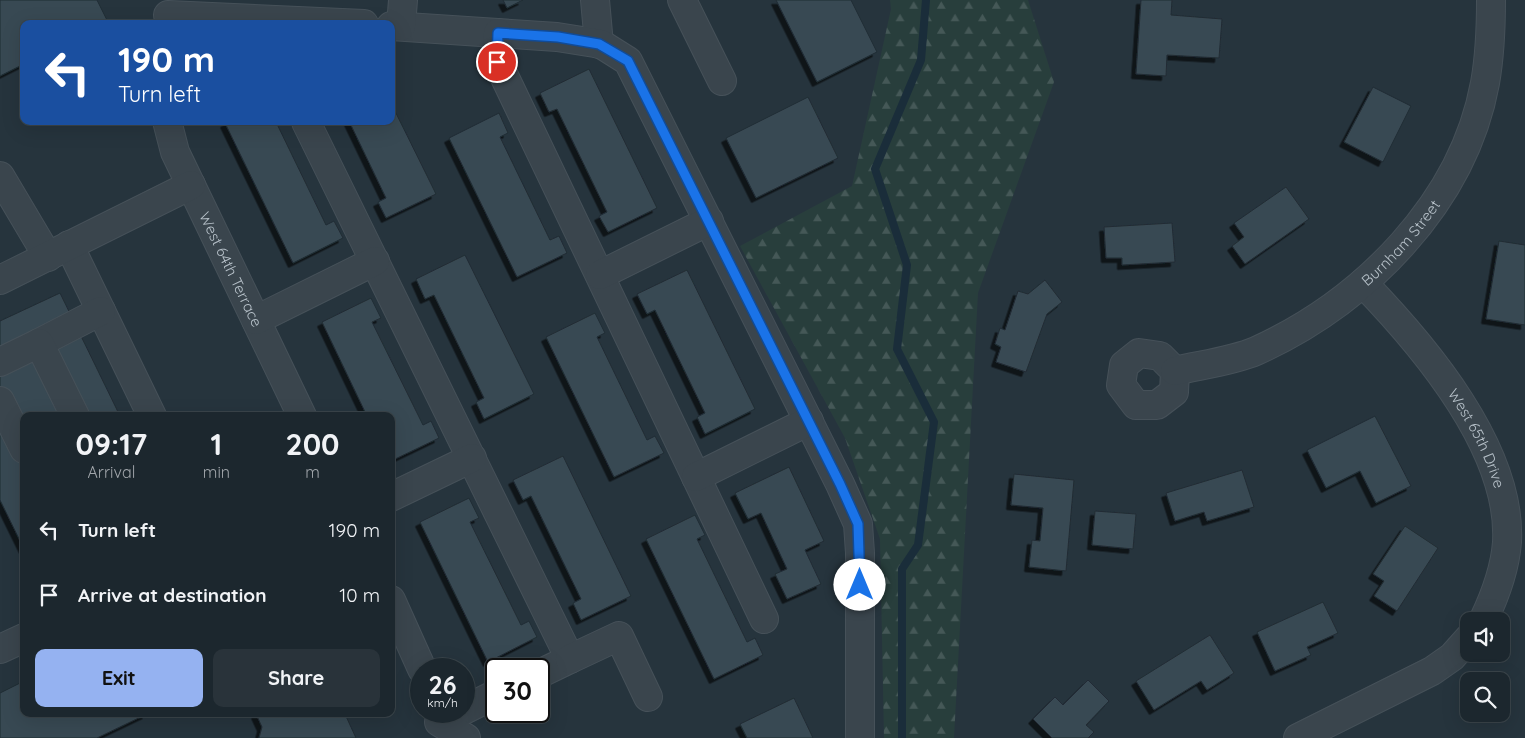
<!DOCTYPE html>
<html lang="en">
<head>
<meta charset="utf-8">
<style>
	body { margin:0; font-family:Quicksand,sans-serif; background:#29333a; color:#f1f3f6; height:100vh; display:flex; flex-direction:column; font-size:19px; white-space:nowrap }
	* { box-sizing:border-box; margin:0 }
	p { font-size:16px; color:#a0a5aa }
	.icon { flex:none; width:28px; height:28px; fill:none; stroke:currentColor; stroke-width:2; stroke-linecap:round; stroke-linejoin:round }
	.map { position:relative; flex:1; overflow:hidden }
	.details { position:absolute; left:20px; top:412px; width:375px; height:305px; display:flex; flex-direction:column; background:#1c272e; border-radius:10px; box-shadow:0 5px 20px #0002,0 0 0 1px #3a444a }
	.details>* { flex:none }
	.hud { position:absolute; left:20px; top:20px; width:375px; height:105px; border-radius:10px; box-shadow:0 5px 20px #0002,0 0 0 1px #3a444a; background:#1a4fa0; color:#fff; overflow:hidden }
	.controls { position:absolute; left:1460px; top:612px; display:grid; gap:10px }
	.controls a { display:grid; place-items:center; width:50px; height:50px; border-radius:10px; background:#1c272e; box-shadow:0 5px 20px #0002,0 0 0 1px #3a444a; font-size:25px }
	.speed { position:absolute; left:410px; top:658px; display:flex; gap:10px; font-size:25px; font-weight:700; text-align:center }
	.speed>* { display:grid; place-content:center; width:65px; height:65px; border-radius:50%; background:#1c272e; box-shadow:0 5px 20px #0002,0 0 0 1px #3a444a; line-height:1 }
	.speed small { font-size:12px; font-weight:400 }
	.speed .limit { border:2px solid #111; border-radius:8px; background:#fff; color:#111 }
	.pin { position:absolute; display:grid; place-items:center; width:42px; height:42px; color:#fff; margin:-21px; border:2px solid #fff; border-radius:50%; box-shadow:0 1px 5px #0007 }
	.me { position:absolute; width:55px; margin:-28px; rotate:0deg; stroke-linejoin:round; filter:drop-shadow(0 0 4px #0008) }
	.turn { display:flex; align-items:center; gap:18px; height:105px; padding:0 15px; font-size:22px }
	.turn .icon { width:65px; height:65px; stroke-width:2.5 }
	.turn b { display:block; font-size:35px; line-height:42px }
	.eta { display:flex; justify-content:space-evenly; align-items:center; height:85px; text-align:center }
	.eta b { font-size:30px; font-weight:700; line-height:35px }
	.cta { display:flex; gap:10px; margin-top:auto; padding:10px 15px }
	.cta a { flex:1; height:58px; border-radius:10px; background:#95b2f1; color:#111; font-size:20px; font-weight:700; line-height:58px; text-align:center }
	.cta a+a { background:#29333a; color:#f1f3f6 }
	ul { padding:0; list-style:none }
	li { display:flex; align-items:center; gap:15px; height:65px; padding:0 15px }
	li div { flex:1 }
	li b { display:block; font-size:19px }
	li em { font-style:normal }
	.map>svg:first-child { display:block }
	.forest { fill:url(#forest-firs) }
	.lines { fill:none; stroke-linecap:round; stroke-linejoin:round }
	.stream { stroke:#1a2d3a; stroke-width:8 }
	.building { fill:#394952; stroke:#212c34; filter:url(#shadow) }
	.minor-casing { stroke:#465159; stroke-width:30 }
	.minor { stroke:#3a454d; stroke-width:28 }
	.route-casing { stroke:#114b97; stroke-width:12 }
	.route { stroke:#1a73e8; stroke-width:9 }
	.labels { text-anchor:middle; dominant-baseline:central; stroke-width:5; stroke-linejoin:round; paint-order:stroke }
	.street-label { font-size:15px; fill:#b6c0c8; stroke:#1f2a32 }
</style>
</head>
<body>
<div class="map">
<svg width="1525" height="738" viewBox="0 0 1525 738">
	<defs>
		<pattern id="forest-firs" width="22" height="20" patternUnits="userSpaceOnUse" patternTransform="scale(1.25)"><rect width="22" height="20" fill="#283e3c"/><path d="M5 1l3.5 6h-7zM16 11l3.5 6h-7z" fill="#455857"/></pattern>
		<filter id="shadow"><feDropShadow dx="-4.5" dy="4.5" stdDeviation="0" flood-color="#0009"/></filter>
	</defs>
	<rect width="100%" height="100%" fill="#26343d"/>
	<path class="forest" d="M 890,0 L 1028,0 L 1054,82 L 978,293 L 954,738 L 884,738 L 880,539 L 845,438 L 740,246 L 852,186 L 891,9 Z"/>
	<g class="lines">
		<path class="stream" d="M 902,738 L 902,569 L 918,545 L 934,422 L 897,349 L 907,265 L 875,169 L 921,60 L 926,0"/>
	</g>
	<path class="building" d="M 0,0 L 97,0 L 108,22 L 24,24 L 24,64 L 0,76 Z
		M 503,0 L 523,0 L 507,8 Z
		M 776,0 L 851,0 L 877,52 L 817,82 Z
		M 1141,0 L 1172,0 L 1171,15 L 1222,19 L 1219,58 L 1167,55 L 1166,76 L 1136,74 Z
		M 589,69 L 657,208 L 608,232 L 599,216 L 607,212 L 557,109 L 549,112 L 540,93 Z
		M 1373,87 L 1411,106 L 1383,162 L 1344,142 Z
		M 808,97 L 838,158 L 756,198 L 726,138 Z
		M 391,103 L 436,194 L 386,218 L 378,202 L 386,198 L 349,121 L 391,121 Z
		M 499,113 L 508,133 L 500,137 L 550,240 L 559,236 L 567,253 L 517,277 L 449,138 Z
		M 229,121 L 278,121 L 276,122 L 326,225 L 334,221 L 343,238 L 293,263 L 225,123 Z
		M 1286,187 L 1309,219 L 1245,264 L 1232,246 L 1244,237 L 1234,223 Z
		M 1172,223 L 1175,262 L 1122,265 L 1122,258 L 1106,258 L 1104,227 Z
		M 1499,241 L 1525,245 L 1525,325 L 1486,319 Z
		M 465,255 L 534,394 L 484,419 L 476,402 L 484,398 L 434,295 L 425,299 L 416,279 Z
		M 687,270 L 755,409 L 705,434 L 697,417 L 705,413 L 655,310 L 647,314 L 637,294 Z
		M 1045,280 L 1062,302 L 1047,314 L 1026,372 L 996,362 L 1001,347 L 995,344 L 1000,328 L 1005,330 L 1018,291 L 1028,294 Z
		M 60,293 L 120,416 L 24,416 L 24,549 L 0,500 L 0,321 Z
		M 371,298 L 381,318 L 372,322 L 423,425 L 431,421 L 439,438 L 391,461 L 391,416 L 367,416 L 322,322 Z
		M 595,313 L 605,333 L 597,337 L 647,440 L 655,436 L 664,453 L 614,477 L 546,337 Z
		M 1375,416 L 1411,486 L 1376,503 L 1360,471 L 1326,488 L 1307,450 Z
		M 563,456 L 631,596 L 581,620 L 573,603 L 581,599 L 531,496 L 523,500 L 513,480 Z
		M 789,467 L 824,541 L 805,550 L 821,584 L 787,599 L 775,574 L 787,569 L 761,513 L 748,519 L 735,493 Z
		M 1242,470 L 1254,507 L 1207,521 L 1204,512 L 1175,521 L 1166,493 Z
		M 1014,474 L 1074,480 L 1066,571 L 1029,567 L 1032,540 L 1040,541 L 1043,508 L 1011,505 Z
		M 469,498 L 479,518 L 470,522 L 521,625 L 529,621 L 537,637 L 488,662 L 420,522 Z
		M 1095,511 L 1136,514 L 1133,549 L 1092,545 Z
		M 695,515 L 705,535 L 697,539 L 747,642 L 755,638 L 763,655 L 714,679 L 646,539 Z
		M 1405,526 L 1438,548 L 1397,611 L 1374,596 L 1384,581 L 1373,574 Z
		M 1323,602 L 1338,633 L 1307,647 L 1311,655 L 1275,671 L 1257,632 Z
		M 1210,635 L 1234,673 L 1207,690 L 1201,681 L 1154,710 L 1136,681 Z
		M 1088,680 L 1109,701 L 1086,725 L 1094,732 L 1088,738 L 1052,738 L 1033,719 L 1055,697 L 1063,705 Z
		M 24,681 L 24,714 L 147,714 L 97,738 L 0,738 L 0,693 Z
		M 794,698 L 813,738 L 747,738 L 740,724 Z
		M 256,714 L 345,714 L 356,738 L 259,738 L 262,727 Z"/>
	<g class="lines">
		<g class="minor-casing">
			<g id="minor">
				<path d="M 595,0 L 599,44"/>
				<path d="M 682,0 L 722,81"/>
				<path d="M 168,15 L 364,24"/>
				<path d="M 391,26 L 557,37 L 601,44 L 628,61 L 840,484 L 858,524 L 860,553 L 860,738"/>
				<path d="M 401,26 L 403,0"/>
				<path d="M 498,33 L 497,61 L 764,619"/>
				<path id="s1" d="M 167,121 L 175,152 L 302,416"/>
				<path d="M 306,122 L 570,659 L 539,674"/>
				<path d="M 0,176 L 48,257"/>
				<path d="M 69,245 L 152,416"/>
				<path d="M 600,275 L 709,221"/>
				<path d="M 0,280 L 191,185"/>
				<path id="s2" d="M 1363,283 C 1424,346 1512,449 1507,542 C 1505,570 1495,596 1483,621"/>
				<path d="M 256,320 L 375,261"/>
				<path d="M 39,343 L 101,311"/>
				<path d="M 1139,353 L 1160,356 L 1175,371 L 1174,392 L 1157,405 L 1136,405 L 1121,385 L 1124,365 Z"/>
				<path d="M 0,362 L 39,343 L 75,416"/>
				<path id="s3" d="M 1175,371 C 1200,365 1233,361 1256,351 C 1364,302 1463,203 1485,83 C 1490,55 1491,28 1491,0"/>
				<path d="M 0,401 L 24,449"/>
				<path d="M 696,477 L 809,421"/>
				<path d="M 391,497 L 472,458"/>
				<path d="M 391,600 L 422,669"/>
				<path d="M 0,649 L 24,638"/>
				<path d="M 570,659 L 619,636 L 648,697"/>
				<path d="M 464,710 L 496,694"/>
				<path d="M 439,722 L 466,738"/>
				<path d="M 1298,738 L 1432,671 L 1452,657 L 1469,638"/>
			</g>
		</g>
		<use href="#minor" class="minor"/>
	</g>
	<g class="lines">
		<g class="route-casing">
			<path id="route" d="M 497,62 L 498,33 L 558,37 L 599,44 L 628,61 L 840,484 L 858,524 L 860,585"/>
		</g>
		<use href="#route" class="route"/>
	</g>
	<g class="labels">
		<g class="street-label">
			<text stroke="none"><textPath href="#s3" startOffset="266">Burnham Street</textPath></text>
			<text stroke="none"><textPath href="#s1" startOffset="162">West 64th Terrace</textPath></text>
			<text stroke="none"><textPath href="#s2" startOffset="194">West 65th Drive</textPath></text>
		</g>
	</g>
</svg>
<div class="controls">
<a><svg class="icon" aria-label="sound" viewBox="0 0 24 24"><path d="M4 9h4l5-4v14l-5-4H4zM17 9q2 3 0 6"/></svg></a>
<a><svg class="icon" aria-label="search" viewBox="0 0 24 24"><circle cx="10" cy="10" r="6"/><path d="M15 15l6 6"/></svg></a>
</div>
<div class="speed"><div>26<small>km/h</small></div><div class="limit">30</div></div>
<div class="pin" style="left:497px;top:62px;background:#d93025"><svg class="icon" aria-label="arrive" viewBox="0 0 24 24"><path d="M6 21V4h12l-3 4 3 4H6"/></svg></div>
<svg class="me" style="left:860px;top:585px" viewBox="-20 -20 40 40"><circle r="19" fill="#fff"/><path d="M0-13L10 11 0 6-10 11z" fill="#1a73e8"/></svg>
<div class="hud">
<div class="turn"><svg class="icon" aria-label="left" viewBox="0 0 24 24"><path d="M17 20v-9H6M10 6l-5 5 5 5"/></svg><div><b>190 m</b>Turn left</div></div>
</div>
<section class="details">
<div class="eta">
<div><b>09:17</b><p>Arrival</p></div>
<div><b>1</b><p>min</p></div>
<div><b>200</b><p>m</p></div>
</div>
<ul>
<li><svg class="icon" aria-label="left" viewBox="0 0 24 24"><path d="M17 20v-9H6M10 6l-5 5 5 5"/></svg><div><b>Turn left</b></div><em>190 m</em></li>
<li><svg class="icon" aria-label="arrive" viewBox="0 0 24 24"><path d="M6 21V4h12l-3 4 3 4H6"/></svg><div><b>Arrive at destination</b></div><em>10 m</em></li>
</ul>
<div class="cta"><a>Exit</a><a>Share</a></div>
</section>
</div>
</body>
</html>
